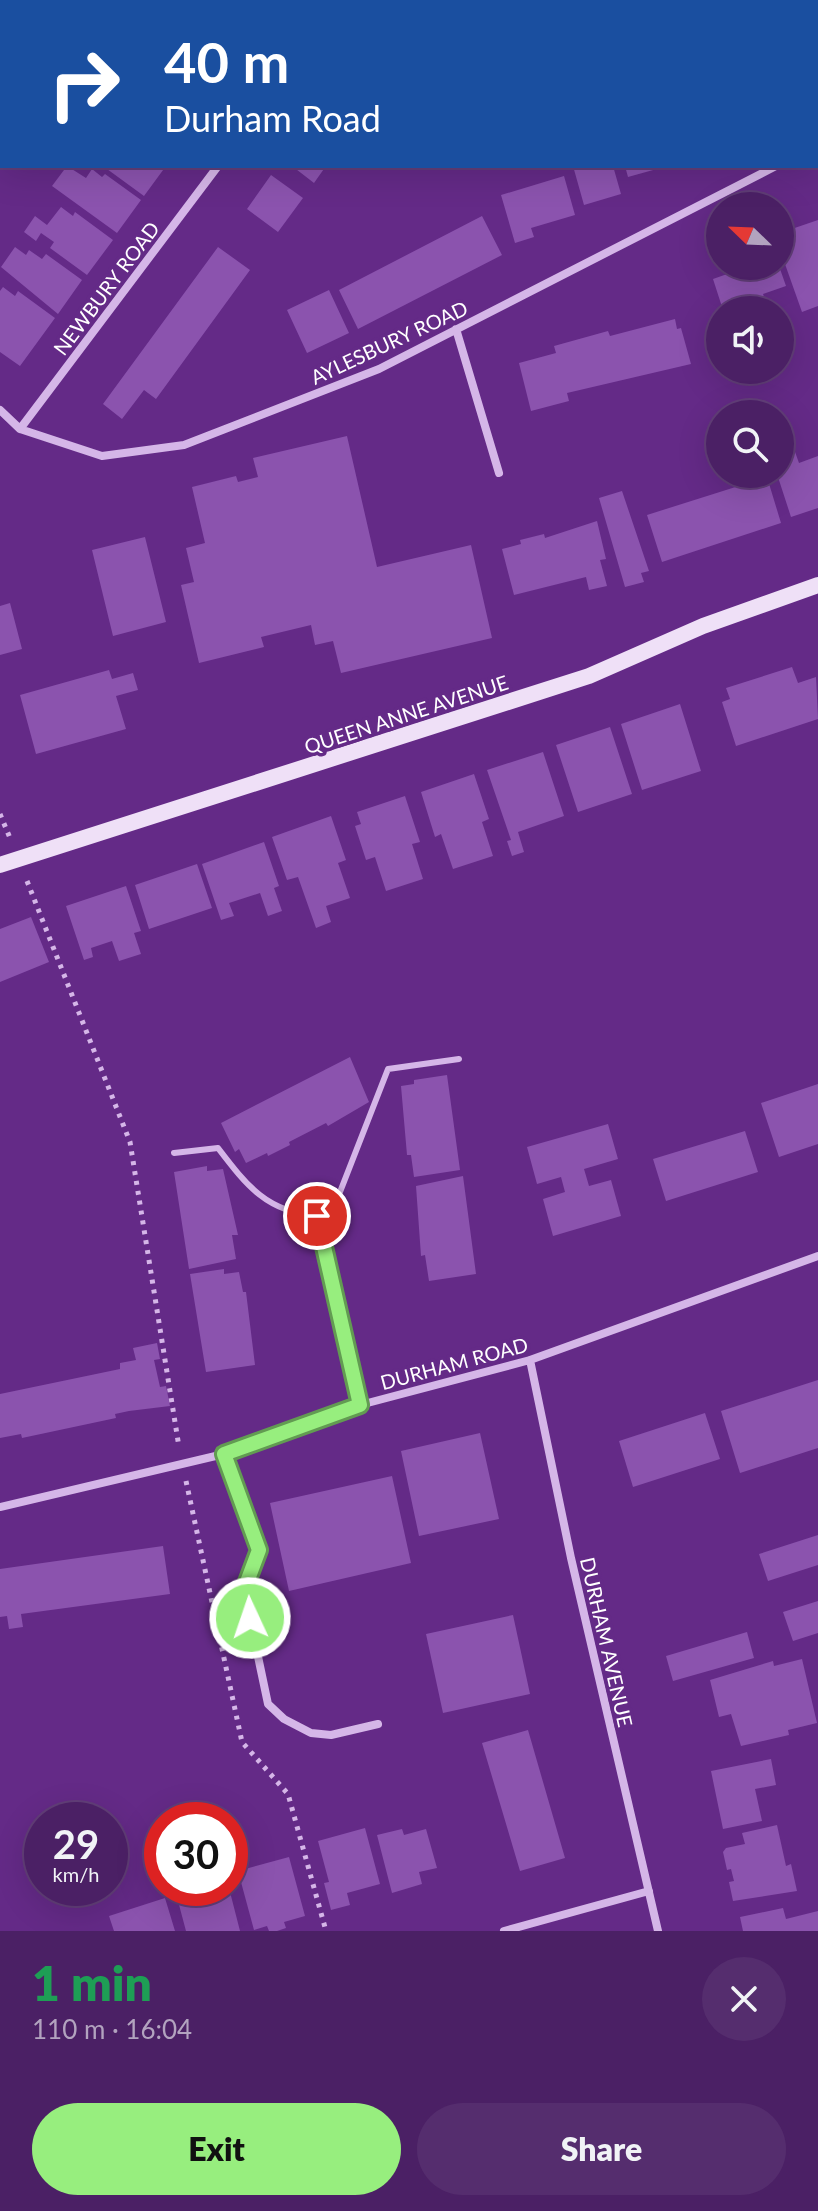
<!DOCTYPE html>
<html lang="en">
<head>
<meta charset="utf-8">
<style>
	body { margin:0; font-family:Lato,sans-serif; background:#552d6e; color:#f1f3f6; height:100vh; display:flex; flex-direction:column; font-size:30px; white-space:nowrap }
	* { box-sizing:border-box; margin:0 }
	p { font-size:26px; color:#b2a3bf }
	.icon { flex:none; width:44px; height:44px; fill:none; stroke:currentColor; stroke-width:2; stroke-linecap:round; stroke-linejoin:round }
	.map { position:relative; height:1931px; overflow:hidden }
	.panel { display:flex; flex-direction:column; background:#4b2065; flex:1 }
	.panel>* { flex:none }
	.guide { position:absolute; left:0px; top:0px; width:818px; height:168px; box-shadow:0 8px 32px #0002,0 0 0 2px #623e79; background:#1a4fa0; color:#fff; overflow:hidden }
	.needle { width:52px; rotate:293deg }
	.tools { position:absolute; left:706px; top:192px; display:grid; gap:16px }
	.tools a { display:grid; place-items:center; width:88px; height:88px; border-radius:50%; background:#4b2065; box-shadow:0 8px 32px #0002,0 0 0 2px #623e79; font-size:40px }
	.speed { position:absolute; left:24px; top:1802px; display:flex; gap:16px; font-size:40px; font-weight:700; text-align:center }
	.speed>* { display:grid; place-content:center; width:104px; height:104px; border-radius:50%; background:#4b2065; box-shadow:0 8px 32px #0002,0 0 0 2px #623e79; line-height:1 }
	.speed small { font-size:20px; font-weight:400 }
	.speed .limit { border:12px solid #d22; background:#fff; color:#111 }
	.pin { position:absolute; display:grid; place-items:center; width:68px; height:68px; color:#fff; margin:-34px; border:4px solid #fff; border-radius:50%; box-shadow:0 2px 8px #0007 }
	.me { position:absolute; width:88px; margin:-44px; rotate:357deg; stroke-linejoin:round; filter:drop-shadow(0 0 6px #0008) }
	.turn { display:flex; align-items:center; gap:28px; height:168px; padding:0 32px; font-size:36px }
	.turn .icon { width:104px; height:104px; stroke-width:2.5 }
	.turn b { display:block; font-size:56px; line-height:68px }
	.round { display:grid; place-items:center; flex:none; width:84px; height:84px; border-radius:42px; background:#552d6e }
	.headline { display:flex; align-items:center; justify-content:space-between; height:136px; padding:0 32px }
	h1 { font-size:48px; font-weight:800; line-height:60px; color:#1e9e55 }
	.primary-button { display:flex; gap:16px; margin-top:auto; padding:16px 32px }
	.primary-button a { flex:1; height:92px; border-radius:48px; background:#97ee7e; color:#111; font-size:32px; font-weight:800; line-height:92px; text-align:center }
	.primary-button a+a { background:#552d6e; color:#f1f3f6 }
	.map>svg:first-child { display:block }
	.building { fill:#8b53ae }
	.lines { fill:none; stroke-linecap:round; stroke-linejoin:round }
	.path { stroke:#d5b6e8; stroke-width:5; stroke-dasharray:4 6; stroke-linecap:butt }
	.lane { stroke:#d5b6e8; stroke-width:6 }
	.street { stroke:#d5b6e8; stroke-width:8 }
	.secondary { stroke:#efe0f7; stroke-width:16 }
	.rail-casing { stroke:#fff; stroke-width:9 }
	.rail { stroke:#642a87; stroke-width:6; stroke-dasharray:18; stroke-linecap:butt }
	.route-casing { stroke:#629b52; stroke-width:20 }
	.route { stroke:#97ee7e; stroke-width:14 }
	.labels { text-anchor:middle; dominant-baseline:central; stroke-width:7; stroke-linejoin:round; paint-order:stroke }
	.street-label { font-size:20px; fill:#fff; stroke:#642a87 }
</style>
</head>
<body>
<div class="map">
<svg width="818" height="1931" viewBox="0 0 818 1931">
	<rect width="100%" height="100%" fill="#642a87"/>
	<path class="building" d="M 67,166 L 86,178 L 92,169 L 102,177 L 105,174 L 141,200 L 117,233 L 52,186 Z
		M 109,166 L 166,166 L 144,196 L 107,169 Z
		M 292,166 L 326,166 L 314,183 Z
		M 573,166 L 613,166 L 621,194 L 584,205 Z
		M 625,166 L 664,166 L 664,167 L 628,177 Z
		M 271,175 L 303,198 L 278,232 L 247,209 Z
		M 564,176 L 575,215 L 531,228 L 534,237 L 515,243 L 501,195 Z
		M 61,207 L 73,216 L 75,212 L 113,240 L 87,275 L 50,248 L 54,242 L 41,233 L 36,241 L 24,232 L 35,216 L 47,225 Z
		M 482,216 L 502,255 L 358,329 L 339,290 Z
		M 818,220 L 818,306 L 802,312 L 780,250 L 780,233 Z
		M 15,247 L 26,255 L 29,250 L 42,259 L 46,254 L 82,280 L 58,314 L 1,267 Z
		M 218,247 L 250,270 L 156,399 L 144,390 L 122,419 L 103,404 Z
		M 728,266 L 779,266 L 786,286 L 763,294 L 767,304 L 750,310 L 723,310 L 713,279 L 730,273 Z
		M 3,287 L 15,296 L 18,291 L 55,318 L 20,366 L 0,352 L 0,291 Z
		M 329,290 L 349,333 L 307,353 L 287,310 Z
		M 675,319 L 677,329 L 681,328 L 691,364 L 567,393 L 569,401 L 531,411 L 519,363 L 556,353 L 554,346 L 608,331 L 610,336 Z
		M 347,436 L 377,567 L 471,545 L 492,638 L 341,673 L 333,641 L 315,645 L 311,625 L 261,637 L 264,647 L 199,663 L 181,585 L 194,582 L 186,548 L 205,543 L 192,487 L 236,476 L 238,482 L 258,477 L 253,458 Z
		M 794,449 L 799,463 L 818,456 L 818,508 L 791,517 L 777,474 L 780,453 Z
		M 767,477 L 781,523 L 662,562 L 647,515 Z
		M 622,491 L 649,571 L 641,573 L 644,582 L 625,587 L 599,498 Z
		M 597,521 L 606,559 L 600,560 L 607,586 L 589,590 L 586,577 L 514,595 L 502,549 L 521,544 L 520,540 L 544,534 L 545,538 Z
		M 145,537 L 166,622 L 113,636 L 92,550 Z
		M 10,603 L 22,649 L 0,655 L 0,606 Z
		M 792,667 L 798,683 L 816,677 L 818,719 L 736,746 L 722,702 L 730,699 L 726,688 Z
		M 109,670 L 112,679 L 133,673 L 138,690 L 116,696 L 126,729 L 36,754 L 20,695 Z
		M 680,704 L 701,771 L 642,790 L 621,724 Z
		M 610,727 L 632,794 L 578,812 L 556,745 Z
		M 543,752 L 564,816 L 518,832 L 524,852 L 512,856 L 507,841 L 511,840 L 487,770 Z
		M 474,774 L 489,819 L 482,822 L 493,856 L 453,869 L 441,834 L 435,837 L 421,792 Z
		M 405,796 L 420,842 L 412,844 L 423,879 L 386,891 L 375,857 L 366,860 L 355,826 L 361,824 L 357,812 Z
		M 331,816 L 346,860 L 338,863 L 350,898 L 326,906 L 331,922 L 316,928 L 298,877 L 287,880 L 272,837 Z
		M 264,842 L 279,886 L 274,888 L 282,911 L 268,916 L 260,893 L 229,903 L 234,916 L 221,920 L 202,864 Z
		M 197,864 L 212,908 L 149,929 L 135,885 Z
		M 126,886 L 141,931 L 134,933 L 141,954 L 119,961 L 112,941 L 91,948 L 93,957 L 84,960 L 66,906 Z
		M 31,917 L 49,962 L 0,982 L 0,929 Z
		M 350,1057 L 369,1102 L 328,1126 L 326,1123 L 289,1142 L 290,1145 L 268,1156 L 267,1153 L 246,1163 L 239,1149 L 235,1152 L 221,1123 Z
		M 447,1075 L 460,1170 L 414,1177 L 411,1155 L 407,1155 L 401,1086 L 414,1084 L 414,1080 Z
		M 818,1084 L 818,1144 L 779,1157 L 761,1103 Z
		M 608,1124 L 618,1159 L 584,1169 L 589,1186 L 611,1180 L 621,1216 L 553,1236 L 543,1199 L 565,1192 L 561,1177 L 537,1184 L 527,1147 Z
		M 745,1131 L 758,1172 L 666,1201 L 653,1159 Z
		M 207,1166 L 207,1171 L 223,1169 L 238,1235 L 232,1235 L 236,1259 L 189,1269 L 174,1172 Z
		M 463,1176 L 476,1274 L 429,1281 L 425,1255 L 421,1256 L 416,1186 Z
		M 224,1269 L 224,1274 L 239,1272 L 243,1292 L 246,1292 L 255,1365 L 206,1372 L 190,1274 Z
		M 157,1343 L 160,1359 L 154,1360 L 160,1387 L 166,1386 L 170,1406 L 129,1411 L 115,1414 L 116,1418 L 22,1438 L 21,1434 L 0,1438 L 0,1394 L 120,1369 L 120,1363 L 136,1360 L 133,1348 Z
		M 818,1380 L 818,1448 L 740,1473 L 721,1411 Z
		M 705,1413 L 720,1459 L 633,1487 L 619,1441 Z
		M 480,1433 L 499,1519 L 419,1536 L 401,1451 Z
		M 392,1476 L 411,1563 L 289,1591 L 270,1503 Z
		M 818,1535 L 818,1565 L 768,1581 L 759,1554 Z
		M 163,1546 L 170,1594 L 21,1614 L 23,1627 L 9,1629 L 7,1616 L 0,1617 L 0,1569 Z
		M 818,1601 L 818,1633 L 793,1641 L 783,1612 Z
		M 513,1615 L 530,1694 L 443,1713 L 426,1634 Z
		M 747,1632 L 754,1658 L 673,1681 L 666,1656 Z
		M 802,1659 L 817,1723 L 788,1730 L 789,1735 L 741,1746 L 731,1714 L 719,1717 L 710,1680 L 773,1661 L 774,1666 Z
		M 528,1730 L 565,1858 L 520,1871 L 482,1743 Z
		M 771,1759 L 776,1785 L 755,1789 L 762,1821 L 723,1829 L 711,1771 Z
		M 777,1825 L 786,1866 L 791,1864 L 797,1891 L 733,1901 L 729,1882 L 734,1881 L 731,1869 L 727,1870 L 723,1852 L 726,1848 L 745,1844 L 742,1833 Z
		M 365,1828 L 380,1884 L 347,1893 L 350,1905 L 331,1910 L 324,1883 L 329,1882 L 318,1841 Z
		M 402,1829 L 404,1835 L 426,1829 L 437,1868 L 419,1872 L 422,1884 L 392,1893 L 377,1835 Z
		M 289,1857 L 305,1916 L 284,1922 L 286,1928 L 277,1931 L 269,1931 L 267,1926 L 254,1930 L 238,1871 Z
		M 191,1888 L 211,1888 L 212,1892 L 229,1888 L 240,1931 L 186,1931 L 178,1901 L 193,1897 Z
		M 165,1898 L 175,1931 L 114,1931 L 109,1916 Z
		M 783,1908 L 786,1919 L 818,1911 L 818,1931 L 743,1931 L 740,1917 Z"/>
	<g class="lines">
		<path class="path" d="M 0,814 L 10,838
			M 27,881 L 130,1142 L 179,1447
			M 186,1481 L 242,1742 L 288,1794 L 326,1931"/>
		<path class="lane" d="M 174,1153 L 218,1148 C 247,1186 267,1212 317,1216 L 340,1192 L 388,1069 L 459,1059"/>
		<path class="street" d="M 341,2 L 343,0
			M 816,146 L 818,145
			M 456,329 L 499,473
			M 0,410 L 20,429 L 102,456 L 184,445 L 379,369 L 776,166
			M 20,429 L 218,166
			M 317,1216 L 360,1405
			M 530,1360 L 571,1558 L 658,1931
			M 224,1454 L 259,1550 L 244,1590 L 268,1704 L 284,1719 L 311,1733 L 331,1735 L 378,1724
			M 0,1507 L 224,1454 L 360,1405 L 530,1360 L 818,1256
			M 504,1931 L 649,1891"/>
		<path class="secondary" d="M 0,865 L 589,676 L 703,626 L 818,585"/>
		<g class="rail-casing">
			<path id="rail" d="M 28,2 L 30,0
				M 49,2 L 51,0
				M 72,2 L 73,0
				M 0,12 L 2,10
				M 0,41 L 2,39
				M 0,72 L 2,69
				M 0,103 L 2,100"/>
		</g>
		<use href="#rail" class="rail"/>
	</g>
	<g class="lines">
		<g class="route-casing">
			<path id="route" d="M 250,1618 L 244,1590 L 259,1550 L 224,1454 L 360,1405 L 317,1216"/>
		</g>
		<use href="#route" class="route"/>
	</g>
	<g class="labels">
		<g class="street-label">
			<text transform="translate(106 288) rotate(-53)">NEWBURY ROAD</text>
			<text transform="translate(389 342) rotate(-25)">AYLESBURY ROAD</text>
			<text transform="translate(406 714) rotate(-18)">QUEEN ANNE AVENUE</text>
			<text transform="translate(454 1363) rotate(-15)">DURHAM ROAD</text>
			<text transform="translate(607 1642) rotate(77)">DURHAM AVENUE</text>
		</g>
	</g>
</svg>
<div class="tools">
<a><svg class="needle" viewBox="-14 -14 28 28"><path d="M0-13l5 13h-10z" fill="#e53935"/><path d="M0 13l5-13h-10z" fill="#b2a3bf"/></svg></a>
<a><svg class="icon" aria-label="sound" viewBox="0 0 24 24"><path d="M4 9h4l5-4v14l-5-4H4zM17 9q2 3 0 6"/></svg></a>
<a><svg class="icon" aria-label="search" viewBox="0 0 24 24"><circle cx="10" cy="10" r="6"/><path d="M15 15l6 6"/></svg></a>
</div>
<div class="speed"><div>29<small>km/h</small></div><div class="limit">30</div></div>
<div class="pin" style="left:317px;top:1216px;background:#d93025"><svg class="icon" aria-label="arrive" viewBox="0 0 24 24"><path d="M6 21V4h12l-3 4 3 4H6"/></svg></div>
<svg class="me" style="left:250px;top:1618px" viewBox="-20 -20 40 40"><circle r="17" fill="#97ee7e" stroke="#fff" stroke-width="3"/><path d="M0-11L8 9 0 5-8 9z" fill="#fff"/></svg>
<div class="guide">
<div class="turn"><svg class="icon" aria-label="right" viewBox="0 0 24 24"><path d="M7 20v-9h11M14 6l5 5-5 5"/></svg><div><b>40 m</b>Durham Road</div></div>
</div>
</div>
<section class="panel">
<div class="headline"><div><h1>1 min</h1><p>110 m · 16:04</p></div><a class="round"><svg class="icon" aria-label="close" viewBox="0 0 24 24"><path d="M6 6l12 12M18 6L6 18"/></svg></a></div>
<div class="primary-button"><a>Exit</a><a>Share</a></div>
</section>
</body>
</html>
